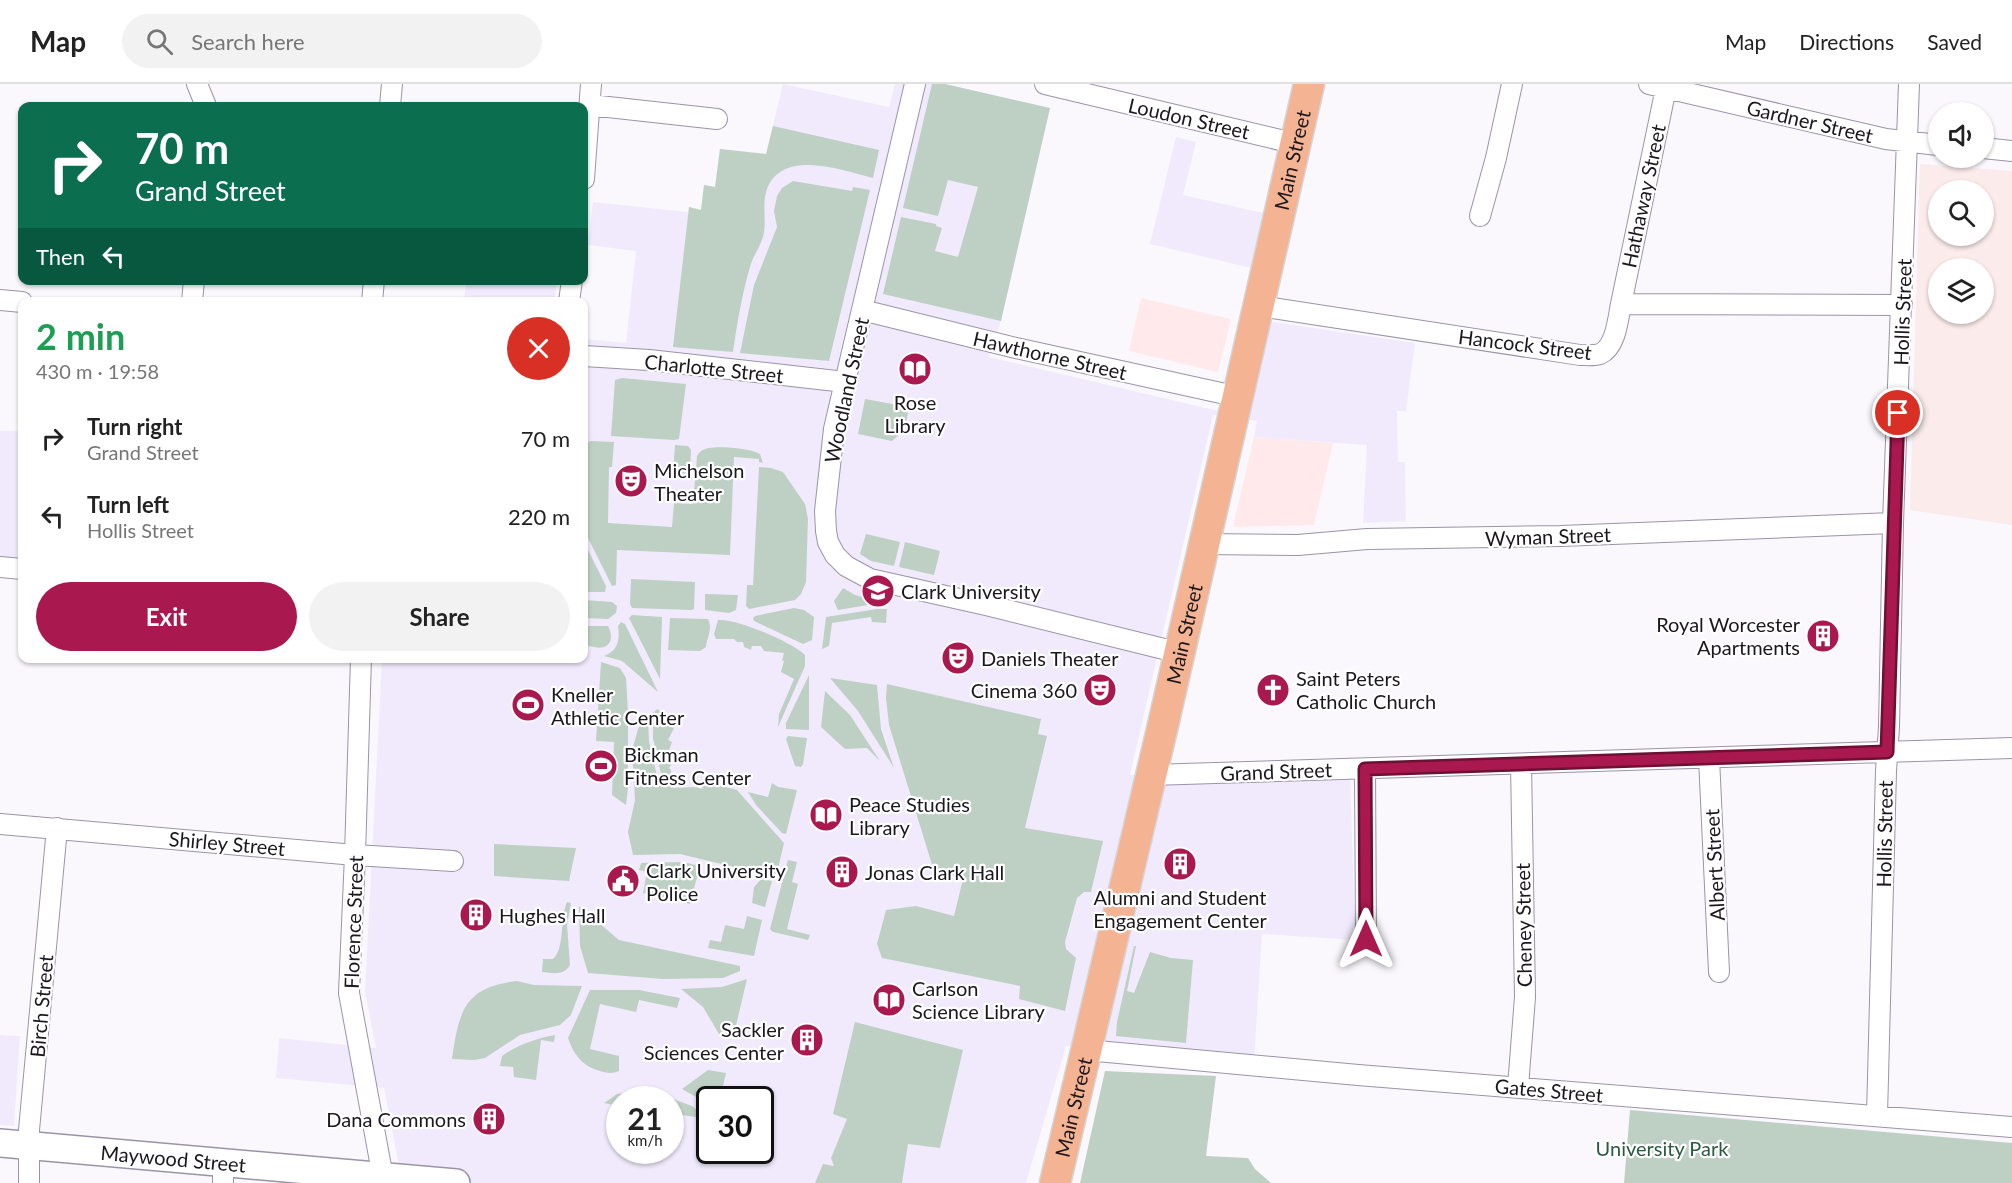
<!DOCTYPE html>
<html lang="en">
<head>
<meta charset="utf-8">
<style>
	body { margin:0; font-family:Lato,sans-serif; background:#f2f2f2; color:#222; height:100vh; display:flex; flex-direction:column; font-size:22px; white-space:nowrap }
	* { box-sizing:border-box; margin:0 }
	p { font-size:20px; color:#767676 }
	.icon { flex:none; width:33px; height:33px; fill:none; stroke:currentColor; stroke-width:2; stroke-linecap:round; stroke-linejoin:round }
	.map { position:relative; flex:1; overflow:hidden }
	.side { position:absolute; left:18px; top:213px; width:570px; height:366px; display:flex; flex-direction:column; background:#fff; border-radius:12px; box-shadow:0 2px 4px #0004 }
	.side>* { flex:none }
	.top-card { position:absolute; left:18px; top:18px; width:570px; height:183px; border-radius:12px; box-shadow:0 2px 4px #0004; background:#0b6e4f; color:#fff; overflow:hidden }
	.tools { position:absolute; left:1928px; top:18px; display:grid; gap:12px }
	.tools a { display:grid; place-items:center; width:66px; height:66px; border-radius:50%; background:#fff; box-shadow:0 2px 4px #0004; font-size:30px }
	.speed { position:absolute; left:606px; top:1002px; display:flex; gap:12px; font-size:30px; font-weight:700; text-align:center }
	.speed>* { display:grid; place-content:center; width:78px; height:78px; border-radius:50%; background:#fff; box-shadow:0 2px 4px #0004; line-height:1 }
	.speed small { font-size:15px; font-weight:400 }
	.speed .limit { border:3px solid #111; border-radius:9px; background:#fff; color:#111 }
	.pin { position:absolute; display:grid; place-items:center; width:51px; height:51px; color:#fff; margin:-26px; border:3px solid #fff; border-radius:50%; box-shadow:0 2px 6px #0007 }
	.me { position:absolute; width:66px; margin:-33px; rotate:0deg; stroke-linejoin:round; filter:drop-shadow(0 0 4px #0008) }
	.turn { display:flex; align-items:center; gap:21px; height:126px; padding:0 18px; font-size:27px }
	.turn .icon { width:78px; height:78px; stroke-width:2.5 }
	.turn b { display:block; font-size:42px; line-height:51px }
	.then { display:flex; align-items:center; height:57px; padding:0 18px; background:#0003; gap:12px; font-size:22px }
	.round { display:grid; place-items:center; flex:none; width:63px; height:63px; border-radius:32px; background:#f2f2f2 }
	.overview { display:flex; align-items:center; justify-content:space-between; height:102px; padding:0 18px }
	h1 { font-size:36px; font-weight:700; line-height:45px; color:#1e9e55 }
	.action { display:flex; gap:12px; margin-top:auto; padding:12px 18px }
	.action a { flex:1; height:69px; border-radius:36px; background:#aa1850; color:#fff; font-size:24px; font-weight:700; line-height:69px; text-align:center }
	.action a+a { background:#f2f2f2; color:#222 }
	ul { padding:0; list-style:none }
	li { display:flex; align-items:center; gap:18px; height:78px; padding:0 18px }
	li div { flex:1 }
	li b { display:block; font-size:22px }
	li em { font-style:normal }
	header { display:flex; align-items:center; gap:36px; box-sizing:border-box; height:84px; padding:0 30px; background:#fff; border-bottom:2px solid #e0e0e0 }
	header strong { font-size:28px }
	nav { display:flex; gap:33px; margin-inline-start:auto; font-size:21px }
	.search { width:420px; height:54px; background:#f2f2f2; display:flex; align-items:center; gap:15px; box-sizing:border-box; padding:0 21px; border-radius:33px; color:#767676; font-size:22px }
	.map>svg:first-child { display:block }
	.commercial { fill:#ffe9eb }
	.industrial { fill:#fbebeb; fill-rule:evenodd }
	.built { fill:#f1eafc; fill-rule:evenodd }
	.green { fill:#bed0c4 }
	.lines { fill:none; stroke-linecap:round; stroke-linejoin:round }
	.street-casing { stroke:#9b93a8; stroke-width:22 }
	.secondary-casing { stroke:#9b93a8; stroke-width:30 }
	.primary-casing { stroke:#d6d5d6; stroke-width:33 }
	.street { stroke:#fff; stroke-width:20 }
	.secondary { stroke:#fff; stroke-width:27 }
	.primary { stroke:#f4b392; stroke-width:30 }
	.route-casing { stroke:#6e1034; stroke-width:15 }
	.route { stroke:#aa1850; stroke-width:10 }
	.labels { text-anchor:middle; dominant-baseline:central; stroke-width:4.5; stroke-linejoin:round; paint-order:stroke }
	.street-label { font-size:20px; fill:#1a171e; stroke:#fff }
	.poi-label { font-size:20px; fill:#1a171e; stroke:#fff; text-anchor:start }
	.park-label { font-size:20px; fill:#2b5c41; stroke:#fff }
</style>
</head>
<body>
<header>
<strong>Map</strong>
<div class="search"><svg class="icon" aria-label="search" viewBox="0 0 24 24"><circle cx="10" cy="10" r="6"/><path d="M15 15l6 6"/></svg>Search here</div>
<nav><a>Map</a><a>Directions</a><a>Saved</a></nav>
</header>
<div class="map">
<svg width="2012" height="1099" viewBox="0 0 2012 1099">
	<rect width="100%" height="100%" fill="#faf8fd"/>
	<path class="commercial" d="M 1141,214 L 1231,235 L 1218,288 L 1129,267 Z
		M 1254,353 L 1333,359 L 1314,441 L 1233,443 Z"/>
	<path class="industrial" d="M 1920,80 L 2012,87 L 2012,441 L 1910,426 ZM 1938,106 L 1983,106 L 1983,152 L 1938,152 ZM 1938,184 L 1983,184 L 1983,230 L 1938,230 Z"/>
	<path class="built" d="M 783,0 L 889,23 L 895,0 L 944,0 L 1050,24 L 1001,237 L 989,273 L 1231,330 L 1264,187 L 1150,160 L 1176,53 L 1196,58 L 1183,111 L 1281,133 L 1259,236 L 1415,259 L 1406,327 L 1397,327 L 1398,378 L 1405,378 L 1406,437 L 1363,439 L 1367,361 L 1254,353 L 1257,337 L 1213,331 L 1130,691 L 1350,687 L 1355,856 L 1262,850 L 1254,978 L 1066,962 L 1026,1099 L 405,1099 L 399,1082 L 384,1004 L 276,994 L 279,954 L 376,964 L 365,908 L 382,575 L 584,574 L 584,255 L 626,259 L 636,167 L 588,161 L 593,118 L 688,128 L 689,123 L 701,126 L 704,101 L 715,103 L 720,65 L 766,70 ZM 620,1016 L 670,1016 L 670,1066 L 620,1066 ZM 710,1016 L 760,1016 L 760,1066 L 710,1066 Z
		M 466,197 L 466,196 L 557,197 L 554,217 L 464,217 Z
		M 0,347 L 22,347 L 22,420 L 17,475 L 0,473 Z
		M 0,951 L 20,952 L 14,1042 L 0,1041 Z"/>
	<path class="green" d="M 932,0 L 945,0 L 1050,24 L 1001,237 L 883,210 L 901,133 L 936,140 L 936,142 L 942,144 L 935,167 L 958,173 L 978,103 L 948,96 L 938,132 L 903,124 Z
		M 773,42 L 879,66 L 873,94 C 842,86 780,63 766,108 C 762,123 767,138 763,153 C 760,163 753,172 750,183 C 742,210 737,240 733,268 L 673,263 L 689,123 L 701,126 L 704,101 L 715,103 L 720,65 L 766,70 Z
		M 793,97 L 852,107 L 853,103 L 870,106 L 829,277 L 740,269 L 754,201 L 777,143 L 774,127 L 777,112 L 782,104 Z
		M 622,294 L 686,300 L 679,355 L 674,356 L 611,352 L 615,296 Z
		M 865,315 L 909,323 L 905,345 L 892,357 L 858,350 Z
		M 591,357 L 614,358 L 612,383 L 609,383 L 608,439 L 672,443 L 674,419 L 693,420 L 697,372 C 700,367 703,365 709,364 C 720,362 750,364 760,370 L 763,379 L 759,378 L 759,375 L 734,373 L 730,471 L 617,466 L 616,501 L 612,502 L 584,446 L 584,360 Z
		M 675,361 L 688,362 L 691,366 L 690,390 L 673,389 Z
		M 759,383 L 771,384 L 783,388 L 805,420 L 808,435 L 806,498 L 801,510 L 795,516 L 749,525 L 746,522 L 747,501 L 753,501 Z
		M 866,450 L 900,458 L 894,482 L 871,477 L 860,470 Z
		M 584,458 L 606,502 L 605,508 L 584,508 Z
		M 905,458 L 940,467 L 934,491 L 899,483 Z
		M 631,495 L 695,498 L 694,525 L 691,526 L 632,524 L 630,520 Z
		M 843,504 L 855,511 L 880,517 L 880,519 L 838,526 L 834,517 Z
		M 705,510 L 738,511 L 736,526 L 729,529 L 705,526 Z
		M 584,516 L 612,518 L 617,522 L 616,529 L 608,535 L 584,534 Z
		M 794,524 L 804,526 L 814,533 L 812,556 L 803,560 L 754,537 L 753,534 L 755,532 Z
		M 877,525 L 887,525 L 886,539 L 872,538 L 871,533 L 832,539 L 829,562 L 822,565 L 826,533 Z
		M 632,531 L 662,533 L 660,595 L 629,534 Z
		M 670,534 L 708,535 C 713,545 707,553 706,563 L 700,567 L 668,566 Z
		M 718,536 C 736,534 792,558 805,571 L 805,582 L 778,643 L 779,630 L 794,595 L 781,588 L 784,577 L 782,576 L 784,569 L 764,567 L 761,562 L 752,562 L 751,566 L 744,563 L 743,558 L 737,558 L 734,555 L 716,555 L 714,550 Z
		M 621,538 L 625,540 L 658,608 L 622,577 L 604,572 C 618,567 620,556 618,542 Z
		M 586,542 L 608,542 C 612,549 613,560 604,563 C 598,565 589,562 584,561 Z
		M 601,578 L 620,584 L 626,594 L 628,628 L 628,704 L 626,721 L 612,711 L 614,658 L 596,657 Z
		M 809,591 L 809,646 L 786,645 L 786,639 Z
		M 830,594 L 877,601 L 881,645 L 894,684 L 858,627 Z
		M 887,600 L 1041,635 L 1038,650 L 1047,652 L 1025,744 L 1103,757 L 1091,808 L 1084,808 L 1077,814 L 1065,858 L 1066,865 L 1076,874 L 1065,927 L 1019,915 L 1020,902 L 882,874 L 877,860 L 886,826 L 916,822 L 954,832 L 963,795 L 934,787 L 889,641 L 886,614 Z
		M 825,607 L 850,631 L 880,677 L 867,664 L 845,665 L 821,643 Z
		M 657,625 L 673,633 L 670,642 L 674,644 L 668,656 L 672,658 L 668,669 L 671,672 L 669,677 L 672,679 L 669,684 L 671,686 L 671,704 L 695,703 L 702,705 L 705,698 L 737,706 L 784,759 L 776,793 L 680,770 L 633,771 L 628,748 L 635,716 L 632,667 L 638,645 L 645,633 L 648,633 L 649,657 L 657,692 L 661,690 L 653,654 L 653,629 Z
		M 788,652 L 807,654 L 803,680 L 801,683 L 795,682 L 786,655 Z
		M 772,699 L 778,703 L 797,706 L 786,750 L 782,749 L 756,721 L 748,708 L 768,713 Z
		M 494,760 L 576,764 L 569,797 L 494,792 Z
		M 788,776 L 797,778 L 792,798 L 798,800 L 787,845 L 810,851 L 808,856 L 773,848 L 770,845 Z
		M 683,778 L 700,782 L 690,820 L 643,809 L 647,788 L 639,786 L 641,779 Z
		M 761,795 L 772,797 L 765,823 L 752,819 L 754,803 Z
		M 567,818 L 571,819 L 567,841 L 570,881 C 564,892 553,889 542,888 L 543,875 L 553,875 C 565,865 560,833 567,818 Z
		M 579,822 L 619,856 L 740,882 L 740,887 L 723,894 L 663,895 L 588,889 L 580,862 Z
		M 747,832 L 762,836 L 754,872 L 708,864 L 710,856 L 721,858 L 725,841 L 744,845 Z
		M 1134,862 L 1136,862 L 1127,907 L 1134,909 L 1150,868 L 1171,874 L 1193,876 L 1186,959 L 1116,952 L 1117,938 Z
		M 747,895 L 733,954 L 719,950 L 703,923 L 681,905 L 722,903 Z
		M 517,897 L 534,901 L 582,902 L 571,931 L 560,941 L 520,951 L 485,974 L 474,976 L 452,975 C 459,927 464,903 517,897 Z
		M 590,906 L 639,906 L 680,914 L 677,924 L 639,916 L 636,928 L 600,920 L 590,965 L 619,972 L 619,987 C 612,990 607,989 600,987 C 582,982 574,971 568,954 Z
		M 855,938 L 963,966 L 940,1064 L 908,1060 L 902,1099 L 815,1099 L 823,1080 L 834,1082 L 831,1074 L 847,1035 L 833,1030 Z
		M 555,951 L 554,958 L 541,956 L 536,996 L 514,993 L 513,983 L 500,982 L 502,972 C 519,960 535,955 555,951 Z
		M 708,986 L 726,989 L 720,1015 L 710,1016 L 709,1023 L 698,1014 L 682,1005 Z
		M 1105,987 L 1216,992 L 1206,1072 L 1248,1074 L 1255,1085 L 1271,1099 L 1080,1099 Z
		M 635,1007 L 673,1015 L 692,1022 L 707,1035 L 671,1029 L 670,1016 L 620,1016 L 619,1022 L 604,1019 L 617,1010 Z
		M 1630,1026 L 2012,1059 L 2012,1099 L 1624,1099 Z"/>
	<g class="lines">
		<g class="street-casing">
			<path id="street" d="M 197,0 L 206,22
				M 915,0 L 834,345 L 825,427 L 826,447 L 828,458 L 835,471 L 846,482 L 870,495 L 986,521 L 1180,569
				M 1045,0 L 1297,60
				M 1649,0 L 1886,55 L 1938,61
				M 590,21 L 717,35
				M 390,22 L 392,0
				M 1983,64 L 2012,67
				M 584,95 L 591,0
				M 1480,132 L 1496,74 L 1512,0
				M 0,216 L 22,218
				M 192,218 L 194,196
				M 372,218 L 374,196
				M 569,218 L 572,196
				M 1621,220 L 1666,4
				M 1259,222 L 1580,271 C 1586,271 1594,272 1600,270 C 1616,263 1618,235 1621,220 L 1902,221
				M 862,226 L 1016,264 L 1239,313
				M 584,272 L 649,276 L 845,298
				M 1204,460 L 1298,461 L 1367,455 L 1561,452 L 1893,439
				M 0,483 L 22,485
				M 361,574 L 355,771 L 349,909 L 384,1099
				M 1709,674 L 1719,888
				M 1365,685 L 1366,855
				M 1151,691 L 2012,664
				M 0,740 L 355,771 L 453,777
				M 1086,966 L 1358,991 L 2012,1043
				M 1518,1003 L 1525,913 L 1521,680
				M 1877,1032 L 1886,687 L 1889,643 L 1893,439 L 1909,0
				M 223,1079 L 223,1099
				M 29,1099 L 29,1046 L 57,744"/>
		</g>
		<g class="secondary-casing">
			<g id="secondary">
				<path id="s1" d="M 0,1059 L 456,1099"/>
			</g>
		</g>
		<g class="primary-casing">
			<g id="primary">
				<path id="s2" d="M 1055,1099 L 1163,641 L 1309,0"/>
			</g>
		</g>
		<use href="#street" class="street"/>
		<use href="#secondary" class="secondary"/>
		<use href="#primary" class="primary"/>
	</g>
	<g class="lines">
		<g class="route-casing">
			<path id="route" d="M 1366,855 L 1365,685 L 1887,668 L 1898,329"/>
		</g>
		<use href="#route" class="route"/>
	</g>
	<defs>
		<g id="library-disc" transform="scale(1.725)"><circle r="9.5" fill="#aa1850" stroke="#fff"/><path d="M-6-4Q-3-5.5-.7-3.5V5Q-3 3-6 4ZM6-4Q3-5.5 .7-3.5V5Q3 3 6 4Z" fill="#fff"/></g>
		<g id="theatre-disc" transform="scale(1.725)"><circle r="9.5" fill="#aa1850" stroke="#fff"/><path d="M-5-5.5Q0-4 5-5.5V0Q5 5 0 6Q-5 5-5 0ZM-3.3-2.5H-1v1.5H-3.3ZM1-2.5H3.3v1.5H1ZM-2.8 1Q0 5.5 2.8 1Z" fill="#fff"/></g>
		<g id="university-disc" transform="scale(1.725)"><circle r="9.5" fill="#aa1850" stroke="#fff"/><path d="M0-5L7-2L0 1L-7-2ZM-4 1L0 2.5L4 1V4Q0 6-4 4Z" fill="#fff"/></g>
		<g id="building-disc" transform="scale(1.725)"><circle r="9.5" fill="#aa1850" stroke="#fff"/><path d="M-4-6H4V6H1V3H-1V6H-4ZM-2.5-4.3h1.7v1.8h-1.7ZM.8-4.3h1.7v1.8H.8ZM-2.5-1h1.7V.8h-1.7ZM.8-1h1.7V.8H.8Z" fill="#fff"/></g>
		<g id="church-disc" transform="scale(1.725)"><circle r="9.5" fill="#aa1850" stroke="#fff"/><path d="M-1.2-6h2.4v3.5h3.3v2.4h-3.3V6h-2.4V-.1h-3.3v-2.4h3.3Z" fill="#fff"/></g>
		<g id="stadium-disc" transform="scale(1.725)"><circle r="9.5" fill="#aa1850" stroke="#fff"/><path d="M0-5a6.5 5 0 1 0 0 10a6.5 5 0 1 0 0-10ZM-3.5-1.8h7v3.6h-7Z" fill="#fff"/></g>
		<g id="civic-disc" transform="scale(1.725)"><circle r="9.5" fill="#aa1850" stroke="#fff"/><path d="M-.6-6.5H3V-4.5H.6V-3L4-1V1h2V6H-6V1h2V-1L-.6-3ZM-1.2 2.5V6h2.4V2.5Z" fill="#fff"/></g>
	</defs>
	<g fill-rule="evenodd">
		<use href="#library-disc" x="915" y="285"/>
		<use href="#theatre-disc" x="631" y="397"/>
		<use href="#university-disc" x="878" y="507"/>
		<use href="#building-disc" x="1823" y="552"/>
		<use href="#theatre-disc" x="958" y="574"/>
		<use href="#theatre-disc" x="1100" y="606"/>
		<use href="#church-disc" x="1273" y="606"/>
		<use href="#stadium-disc" x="528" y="621"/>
		<use href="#stadium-disc" x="601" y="682"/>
		<use href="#library-disc" x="826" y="731"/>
		<use href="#building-disc" x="1180" y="780"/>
		<use href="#building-disc" x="842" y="788"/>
		<use href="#civic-disc" x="623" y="797"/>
		<use href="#building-disc" x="476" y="831"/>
		<use href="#library-disc" x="889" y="916"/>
		<use href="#building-disc" x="807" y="956"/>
		<use href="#building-disc" x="489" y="1035"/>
	</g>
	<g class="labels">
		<g class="street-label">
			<text transform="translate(1189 34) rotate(13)">Loudon Street</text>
			<text transform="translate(1810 37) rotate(13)">Gardner Street</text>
			<text stroke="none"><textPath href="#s2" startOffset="1050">Main Street</textPath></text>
			<text transform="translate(1643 112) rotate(-78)">Hathaway Street</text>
			<text transform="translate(1902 228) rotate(-88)">Hollis Street</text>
			<text transform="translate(1525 260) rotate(7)">Hancock Street</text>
			<text transform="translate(1050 271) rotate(13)">Hawthorne Street</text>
			<text transform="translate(714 284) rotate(6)">Charlotte Street</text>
			<text transform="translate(846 306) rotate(-78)">Woodland Street</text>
			<text transform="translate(1548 452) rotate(-2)">Wyman Street</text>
			<text stroke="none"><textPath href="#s2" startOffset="564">Main Street</textPath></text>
			<text transform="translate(1276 687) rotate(-2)">Grand Street</text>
			<text transform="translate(1884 750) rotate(-89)">Hollis Street</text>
			<text transform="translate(227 759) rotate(5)">Shirley Street</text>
			<text transform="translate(1714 781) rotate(-93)">Albert Street</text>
			<text transform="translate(353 838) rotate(-88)">Florence Street</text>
			<text transform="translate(1523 841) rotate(-91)">Cheney Street</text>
			<text transform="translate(41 922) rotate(-85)">Birch Street</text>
			<text transform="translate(1549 1006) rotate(5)">Gates Street</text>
			<text stroke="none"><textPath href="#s2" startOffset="78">Main Street</textPath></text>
			<text stroke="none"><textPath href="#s1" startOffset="174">Maywood Street</textPath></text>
		</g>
		<g class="poi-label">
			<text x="915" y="318" text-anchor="middle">Rose<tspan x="915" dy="23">Library</tspan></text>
			<text x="654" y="386">Michelson<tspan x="654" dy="23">Theater</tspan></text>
			<text x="901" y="507">Clark University</text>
			<text x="1800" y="540" text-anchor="end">Royal Worcester<tspan x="1800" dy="23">Apartments</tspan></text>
			<text x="981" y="574">Daniels Theater</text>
			<text x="1296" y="594">Saint Peters<tspan x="1296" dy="23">Catholic Church</tspan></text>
			<text x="1077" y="606" text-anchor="end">Cinema 360</text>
			<text x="551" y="610">Kneller<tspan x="551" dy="23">Athletic Center</tspan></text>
			<text x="624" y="670">Bickman<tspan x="624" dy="23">Fitness Center</tspan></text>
			<text x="849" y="720">Peace Studies<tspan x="849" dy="23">Library</tspan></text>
			<text x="646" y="786">Clark University<tspan x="646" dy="23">Police</tspan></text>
			<text x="865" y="788">Jonas Clark Hall</text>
			<text x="1180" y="813" text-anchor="middle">Alumni and Student<tspan x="1180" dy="23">Engagement Center</tspan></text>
			<text x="499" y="831">Hughes Hall</text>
			<text x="912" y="904">Carlson<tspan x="912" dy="23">Science Library</tspan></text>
			<text x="784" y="945" text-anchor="end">Sackler<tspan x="784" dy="23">Sciences Center</tspan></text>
			<text x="466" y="1035" text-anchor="end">Dana Commons</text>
		</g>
		<g class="park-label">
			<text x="1662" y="1064">University Park</text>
		</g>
	</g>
</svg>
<div class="tools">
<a><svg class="icon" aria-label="sound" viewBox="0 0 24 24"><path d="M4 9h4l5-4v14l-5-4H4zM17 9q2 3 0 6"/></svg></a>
<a><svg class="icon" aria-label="search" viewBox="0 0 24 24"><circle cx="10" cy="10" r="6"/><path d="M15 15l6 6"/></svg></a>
<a><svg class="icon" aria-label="layers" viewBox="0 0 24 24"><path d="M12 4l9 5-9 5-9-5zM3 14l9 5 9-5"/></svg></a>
</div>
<div class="speed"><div>21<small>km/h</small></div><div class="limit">30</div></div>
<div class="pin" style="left:1898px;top:329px;background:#d93025"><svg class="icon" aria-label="arrive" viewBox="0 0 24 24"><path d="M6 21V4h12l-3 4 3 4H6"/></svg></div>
<svg class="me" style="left:1366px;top:855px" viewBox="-20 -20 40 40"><path d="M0-17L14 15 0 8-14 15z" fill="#aa1850" stroke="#fff" stroke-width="4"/></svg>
<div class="top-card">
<div class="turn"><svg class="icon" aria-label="right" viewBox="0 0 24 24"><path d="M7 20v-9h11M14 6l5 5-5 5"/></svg><div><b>70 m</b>Grand Street</div></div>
<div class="then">Then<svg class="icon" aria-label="left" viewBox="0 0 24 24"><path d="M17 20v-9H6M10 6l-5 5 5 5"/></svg></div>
</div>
<section class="side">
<div class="overview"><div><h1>2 min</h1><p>430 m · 19:58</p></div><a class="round" style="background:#d93025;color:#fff"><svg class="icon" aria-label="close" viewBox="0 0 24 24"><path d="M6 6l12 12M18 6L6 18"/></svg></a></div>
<ul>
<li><svg class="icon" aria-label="right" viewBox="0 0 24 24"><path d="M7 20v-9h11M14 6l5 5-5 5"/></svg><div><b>Turn right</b><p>Grand Street</p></div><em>70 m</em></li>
<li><svg class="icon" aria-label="left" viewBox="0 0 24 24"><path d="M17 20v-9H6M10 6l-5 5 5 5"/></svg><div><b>Turn left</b><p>Hollis Street</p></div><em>220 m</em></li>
</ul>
<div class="action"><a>Exit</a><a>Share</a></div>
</section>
</div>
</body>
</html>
